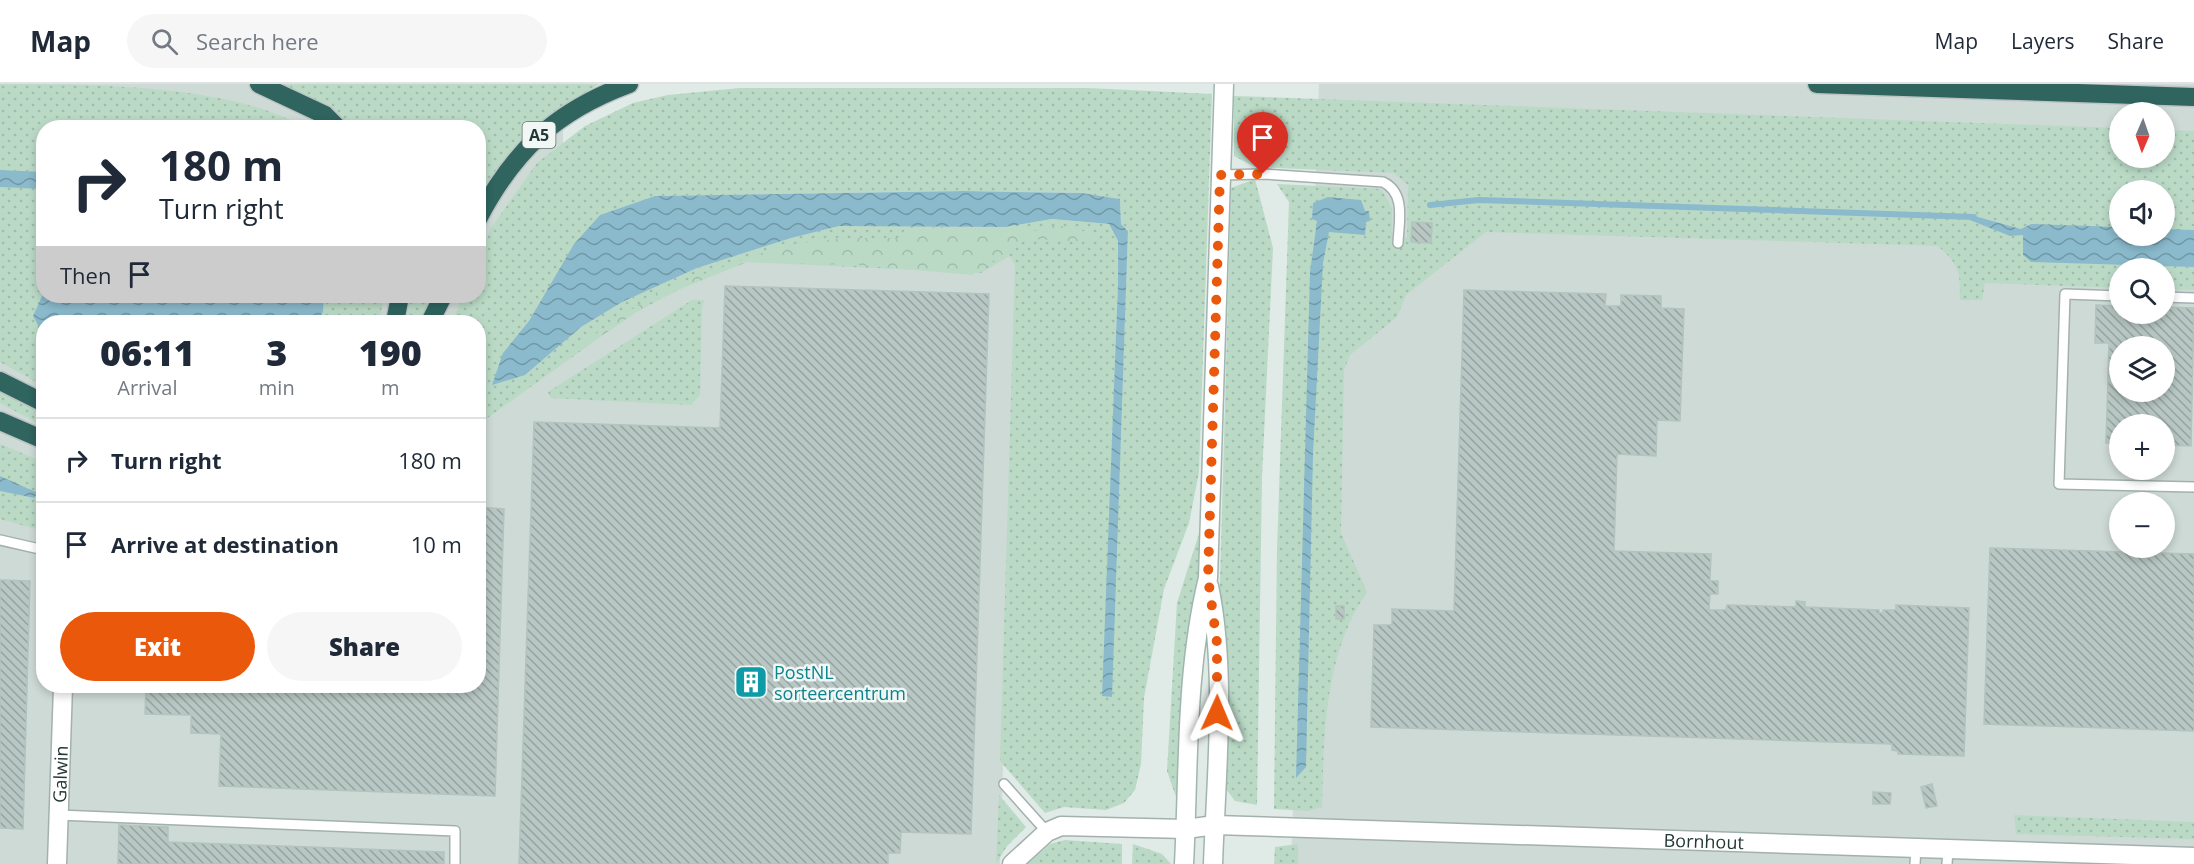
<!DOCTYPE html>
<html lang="en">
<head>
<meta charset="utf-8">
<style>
	body { margin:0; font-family:"Open Sans",sans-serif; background:#f6f6f7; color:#1f2937; height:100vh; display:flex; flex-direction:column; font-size:22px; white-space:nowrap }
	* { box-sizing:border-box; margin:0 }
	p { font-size:20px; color:#747a83 }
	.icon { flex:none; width:33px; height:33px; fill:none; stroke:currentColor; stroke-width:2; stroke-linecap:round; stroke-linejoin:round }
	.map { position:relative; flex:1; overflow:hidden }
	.panel { position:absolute; left:36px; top:231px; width:450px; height:378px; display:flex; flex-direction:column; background:#fff; border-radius:24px; box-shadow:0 3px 9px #0003 }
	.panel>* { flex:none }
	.top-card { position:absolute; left:36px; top:36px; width:450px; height:183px; border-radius:24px; box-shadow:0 3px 9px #0003; background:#fff; color:#1f2937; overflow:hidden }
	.needle { width:39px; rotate:182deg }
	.tools { position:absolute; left:2109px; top:18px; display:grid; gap:12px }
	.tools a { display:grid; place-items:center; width:66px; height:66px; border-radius:50%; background:#fff; box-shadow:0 3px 9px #0003; font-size:30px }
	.pin { position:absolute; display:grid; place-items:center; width:51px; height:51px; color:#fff; margin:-62px -26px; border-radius:50% 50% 50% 0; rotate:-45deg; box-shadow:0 0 6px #0007 }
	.pin .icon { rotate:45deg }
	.me { position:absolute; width:66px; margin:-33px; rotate:1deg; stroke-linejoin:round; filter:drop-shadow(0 0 4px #0008) }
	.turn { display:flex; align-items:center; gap:21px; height:126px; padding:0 24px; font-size:27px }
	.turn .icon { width:78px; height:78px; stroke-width:2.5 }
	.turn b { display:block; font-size:42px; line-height:51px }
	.then { display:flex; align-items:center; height:57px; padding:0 24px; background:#0003; gap:12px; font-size:22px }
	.eta { display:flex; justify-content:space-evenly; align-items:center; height:102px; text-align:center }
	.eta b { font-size:36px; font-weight:800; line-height:42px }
	.primary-button { display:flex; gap:12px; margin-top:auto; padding:12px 24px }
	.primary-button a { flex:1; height:69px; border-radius:36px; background:#ea580c; color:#fff; font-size:24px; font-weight:800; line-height:69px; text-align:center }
	.primary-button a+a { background:#f6f6f7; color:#1f2937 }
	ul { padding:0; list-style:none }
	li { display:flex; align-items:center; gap:18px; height:84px; padding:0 24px; border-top:2px solid #e0e1e3 }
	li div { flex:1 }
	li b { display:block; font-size:22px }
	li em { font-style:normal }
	header { display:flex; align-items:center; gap:36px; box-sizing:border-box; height:84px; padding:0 30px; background:#fff; border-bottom:2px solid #e0e1e3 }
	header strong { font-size:28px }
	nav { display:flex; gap:33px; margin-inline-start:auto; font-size:21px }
	.search { width:420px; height:54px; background:#f6f6f7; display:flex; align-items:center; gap:15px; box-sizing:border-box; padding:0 21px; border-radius:33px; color:#747a83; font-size:22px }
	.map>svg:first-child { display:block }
	.built { fill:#cedad6; fill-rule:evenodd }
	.grass { fill:url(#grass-dots); fill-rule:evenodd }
	.forest { fill:url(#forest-crowns) }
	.water { fill:url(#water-waves) }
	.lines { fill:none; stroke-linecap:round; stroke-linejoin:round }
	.stream { stroke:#8abacc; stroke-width:6 }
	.building { fill:url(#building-back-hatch); stroke:#b3c3be; stroke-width:1.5; fill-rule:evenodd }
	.lane-casing { stroke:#a3b1ae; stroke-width:12 }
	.street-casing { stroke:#a3b1ae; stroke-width:21 }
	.secondary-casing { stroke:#a0b5b0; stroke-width:21 }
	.highway-casing { stroke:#bdc4c3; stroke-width:21 }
	.lane { stroke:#fff; stroke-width:9 }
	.street { stroke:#fff; stroke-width:18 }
	.secondary { stroke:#fff; stroke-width:18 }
	.highway { stroke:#2f645f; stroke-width:18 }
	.route { stroke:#ea580c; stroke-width:10; stroke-dasharray:0 18 }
	.labels { text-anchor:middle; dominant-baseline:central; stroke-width:5; stroke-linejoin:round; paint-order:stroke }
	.shield { fill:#f0f7f4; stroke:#60726f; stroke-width:1.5 }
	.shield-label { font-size:16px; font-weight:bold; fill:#223936 }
	.culture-label { font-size:18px; fill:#0d838f; stroke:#f0f7f4; text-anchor:start }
	.street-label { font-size:18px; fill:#223936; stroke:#f0f7f4 }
</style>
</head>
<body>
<header>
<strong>Map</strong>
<div class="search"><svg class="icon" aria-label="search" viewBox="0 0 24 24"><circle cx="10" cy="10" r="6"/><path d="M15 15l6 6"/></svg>Search here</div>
<nav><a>Map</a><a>Layers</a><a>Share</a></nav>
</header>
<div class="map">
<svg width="2194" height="780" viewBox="0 0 2194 780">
	<defs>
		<pattern id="grass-dots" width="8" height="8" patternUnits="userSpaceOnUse" patternTransform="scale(1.5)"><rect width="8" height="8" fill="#badac6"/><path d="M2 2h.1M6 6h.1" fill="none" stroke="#a0bcab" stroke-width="1.8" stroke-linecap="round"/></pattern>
		<pattern id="forest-crowns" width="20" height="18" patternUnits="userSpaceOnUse" patternTransform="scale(1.5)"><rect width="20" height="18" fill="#badac6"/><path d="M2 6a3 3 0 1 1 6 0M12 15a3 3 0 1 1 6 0" fill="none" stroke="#a0bcab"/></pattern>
		<pattern id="water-waves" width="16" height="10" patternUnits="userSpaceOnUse" patternTransform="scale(1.5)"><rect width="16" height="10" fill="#8abacc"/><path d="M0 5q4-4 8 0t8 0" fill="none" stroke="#7098a6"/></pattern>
		<pattern id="building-back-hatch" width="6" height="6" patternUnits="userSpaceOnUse" patternTransform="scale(1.5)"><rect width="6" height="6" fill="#b8c7c3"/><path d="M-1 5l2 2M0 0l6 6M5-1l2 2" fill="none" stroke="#95a39f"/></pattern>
	</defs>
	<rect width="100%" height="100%" fill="#e0eae7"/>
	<path class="built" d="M 0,0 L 563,0 L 563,103 L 1020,148 L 1000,780 L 0,780 ZM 44,44 L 478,44 L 478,212 L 44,212 ZM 44,238 L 478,238 L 478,602 L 44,602 Z
		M 1319,0 L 2194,0 L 2194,780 L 1291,780 ZM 2120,28 L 2164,28 L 2164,74 L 2120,74 ZM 2120,106 L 2164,106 L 2164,152 L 2120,152 ZM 2120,184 L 2164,184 L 2164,230 L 2120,230 ZM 2120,262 L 2164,262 L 2164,308 L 2120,308 ZM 2120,340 L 2164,340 L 2164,386 L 2120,386 ZM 2120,418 L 2164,418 L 2164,464 L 2120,464 Z"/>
	<path class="grass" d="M 0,0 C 87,0 231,0 303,43 L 44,44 L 44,212 L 385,212 L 378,238 L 44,238 L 43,302 L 0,278 Z
		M 281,0 L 599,0 C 546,33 508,60 479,117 L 478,44 L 351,43 L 323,19 Z
		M 740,4 L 1088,4 L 1212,10 L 1199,388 L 1189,439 L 1164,505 L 1144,614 L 1141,680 L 1135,706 L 1124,719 L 1106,726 L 1064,723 L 1045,729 L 1000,677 L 1015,182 L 1010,172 L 981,189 L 747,178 L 695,197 L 631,231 L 479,340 L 478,238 L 452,238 L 463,212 L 478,212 L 479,174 L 491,144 L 537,79 L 585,42 L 633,19 L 668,11 ZM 964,107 L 1082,109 L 1120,115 L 1121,140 L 1128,147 L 1111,613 L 1103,611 L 1118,199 L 1118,157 L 1109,140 L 1052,135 L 1005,143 L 839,142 L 791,154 L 697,184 L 622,218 L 581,243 L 525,291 L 503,269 L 529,237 L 574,160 L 600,131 L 655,112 Z
		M 1234,12 L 2119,44 L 2120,74 L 2164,74 L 2165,46 L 2194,47 L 2194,146 L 2165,145 L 2164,106 L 2120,106 L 2119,143 L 2021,145 L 1972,131 L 2023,151 L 2023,171 L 2194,183 L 2194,206 L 2165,205 L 2164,184 L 2120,184 L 2119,204 L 1985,199 L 1982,216 L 1960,216 C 1960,187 1960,182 1938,162 L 1486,148 L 1406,211 L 1397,233 L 1350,271 L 1344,286 L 1341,449 L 1367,508 C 1324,571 1324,649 1322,723 L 1308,727 L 1274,725 L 1277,465 L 1289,118 L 1277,100 L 1381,105 L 1392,124 L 1392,155 L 1407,153 L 1408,101 L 1394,89 L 1255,83 L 1234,72 Z
		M 1255,95 L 1273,164 L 1262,392 L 1257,721 L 1235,717 L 1217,693 L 1216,641 L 1231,104 Z
		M 410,212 L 435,212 L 424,238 L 407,238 Z
		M 692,216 L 704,216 L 702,225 L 700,311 L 691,321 L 551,314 L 548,308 Z
		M 0,305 L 43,329 L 43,342 L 0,319 Z
		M 0,360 L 43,378 L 43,447 L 0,435 L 0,407 L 33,414 L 38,410 L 0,392 Z
		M 1202,440 L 1207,445 L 1186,572 L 1182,688 L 1176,713 L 1167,687 L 1177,519 Z
		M 999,711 L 1026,743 L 1007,762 L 996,780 Z
		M 2014,731 L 2194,738 L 2194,755 L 2016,750 Z
		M 1065,756 L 1122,760 L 1122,780 L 1027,780 L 1050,760 Z
		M 1133,760 L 1162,770 L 1171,780 L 1132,780 Z
		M 1298,760 L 1298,780 L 1274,780 L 1275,763 Z"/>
	<path class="forest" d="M 907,140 L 976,146 L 1014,143 L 1038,147 L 1056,141 L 1101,151 L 1095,158 L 1027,155 L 972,191 L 858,181 L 747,178 L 656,215 L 563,278 L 584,258 L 658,207 L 747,174 L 785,161 L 843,154 L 901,154 Z"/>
	<path class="water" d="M 0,86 L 43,88 L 43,105 L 0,103 Z
		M 964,107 L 1082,109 L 1120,115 L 1121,140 L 1128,147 L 1112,613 L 1102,612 L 1118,199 L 1118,157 L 1109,140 L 1052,135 L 1005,143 L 839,142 L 791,154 L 697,184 L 622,218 L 581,243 L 525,291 L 492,301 L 503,269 L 529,237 L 574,160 L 600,131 L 655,112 Z
		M 1328,113 L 1361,116 L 1365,127 L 1369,127 L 1370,137 L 1366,138 L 1365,151 L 1329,148 L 1323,179 L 1313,370 L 1306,683 L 1296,694 L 1310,188 L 1317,137 L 1312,135 L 1313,119 Z
		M 1971,131 L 2021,145 L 2031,140 L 2119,143 L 2120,152 L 2164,152 L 2165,145 L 2194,146 L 2194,183 L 2031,178 L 2023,171 L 2023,151 L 2010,152 L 1970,136 Z
		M 43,210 L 44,212 L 324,212 L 323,227 L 318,238 L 44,238 L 43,250 L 33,232 Z
		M 0,392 L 38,409 L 34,414 L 0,407 Z"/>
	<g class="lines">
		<path class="stream" d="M 1430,121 L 1479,116 L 1974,133"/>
	</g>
	<path class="building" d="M 1412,138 L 1432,139 L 1431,159 L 1411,158 Z
		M 725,202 L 989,210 L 971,750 L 901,748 L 900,769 L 888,769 L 888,780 L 519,780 L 534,338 L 720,344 Z
		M 1464,206 L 1606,210 L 1605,222 L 1621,222 L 1621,211 L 1661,212 L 1661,224 L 1684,225 L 1680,337 L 1657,336 L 1656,372 L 1617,370 L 1614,467 L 1711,470 L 1710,497 L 1718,497 L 1718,510 L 1710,510 L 1709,526 L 1726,526 L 1727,521 L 1796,523 L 1796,517 L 1805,518 L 1805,523 L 1879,526 L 1879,529 L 1883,529 L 1883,526 L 1896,526 L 1896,521 L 1969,524 L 1964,672 L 1898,670 L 1898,667 L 1892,666 L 1892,660 L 1371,643 L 1374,541 L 1392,541 L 1392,525 L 1454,527 Z
		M 2096,221 L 2120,222 L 2120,230 L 2164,230 L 2164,223 L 2194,224 L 2191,362 L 2164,361 L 2164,340 L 2120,340 L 2120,359 L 2106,359 L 2109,259 L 2095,259 ZM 2120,262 L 2164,262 L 2164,308 L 2120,308 Z
		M 478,423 L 504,425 L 495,712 L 219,702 L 221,650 L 191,649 L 191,631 L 145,630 L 146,602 L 478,602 Z
		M 1990,464 L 2194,470 L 2194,647 L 1984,640 Z
		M 0,496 L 30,497 L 23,745 L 0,744 Z
		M 1336,522 L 1344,522 L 1344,535 L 1336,535 Z
		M 1932,700 L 1937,722 L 1926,724 L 1921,703 Z
		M 1873,708 L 1891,709 L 1890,720 L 1873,720 Z
		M 119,741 L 168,743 L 168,758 L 444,768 L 444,780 L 118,780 Z"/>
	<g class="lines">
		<g class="lane-casing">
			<path id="lane" d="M 1220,91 L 1263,90 L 1383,98 C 1406,109 1399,137 1398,159
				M 2120,212 L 2065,210 L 2059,400 L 2194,403
				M 2164,213 L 2194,214
				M 0,456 L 44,466
				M 1004,700 L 1047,748
				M 58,731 L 455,747 L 455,780
				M 1915,780 L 1916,764
				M 1947,780 L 1948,766"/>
		</g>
		<g class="street-casing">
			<g id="street">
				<path id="s1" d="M 57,780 L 63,602"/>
				<path id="s2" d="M 1012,780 L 1047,748 L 1061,742 L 1186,745 L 1215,741 L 2194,773"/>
			</g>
		</g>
		<g class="secondary-casing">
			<path id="secondary" d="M 1209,502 C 1227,588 1216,692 1213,780
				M 1184,780 C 1189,684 1185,588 1208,494 L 1224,0"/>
		</g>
		<g class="highway-casing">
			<path id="highway" d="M 259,0 L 325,31 L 338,44
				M 1817,0 L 2194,13
				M 478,135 C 514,66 556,27 629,0
				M 395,238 L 400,212
				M 430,238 L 443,212
				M 0,297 L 44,319
				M 0,337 L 44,356"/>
		</g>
		<use href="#lane" class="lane"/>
		<use href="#street" class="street"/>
		<use href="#secondary" class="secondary"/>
		<use href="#highway" class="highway"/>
	</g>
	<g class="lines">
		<path class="route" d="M 1217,629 L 1217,559 L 1208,494 L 1220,91 L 1263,90"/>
	</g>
	<defs>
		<g id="building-square" transform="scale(1.725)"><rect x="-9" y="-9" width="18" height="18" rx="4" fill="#0f9aa8" stroke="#f0f7f4"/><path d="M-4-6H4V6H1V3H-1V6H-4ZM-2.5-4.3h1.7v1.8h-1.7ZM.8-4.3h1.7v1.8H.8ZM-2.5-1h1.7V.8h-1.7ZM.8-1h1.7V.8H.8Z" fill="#fff"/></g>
	</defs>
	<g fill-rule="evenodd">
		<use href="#building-square" x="751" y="598"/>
	</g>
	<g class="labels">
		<rect class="shield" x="522.5" y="38" width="33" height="26" rx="4.5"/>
		<g class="shield-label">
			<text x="539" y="51">A5</text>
		</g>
		<g class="culture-label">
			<text x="774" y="588">PostNL<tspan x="774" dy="21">sorteercentrum</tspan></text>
		</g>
		<g class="street-label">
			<text stroke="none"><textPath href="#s1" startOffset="90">Galwin</textPath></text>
			<text stroke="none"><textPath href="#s2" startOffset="706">Bornhout</textPath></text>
		</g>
	</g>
</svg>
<div class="tools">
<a><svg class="needle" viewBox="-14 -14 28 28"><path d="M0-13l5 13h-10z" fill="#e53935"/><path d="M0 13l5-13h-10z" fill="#747a83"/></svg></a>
<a><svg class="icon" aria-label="sound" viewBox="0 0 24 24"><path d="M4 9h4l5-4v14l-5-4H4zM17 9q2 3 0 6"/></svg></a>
<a><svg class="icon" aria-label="search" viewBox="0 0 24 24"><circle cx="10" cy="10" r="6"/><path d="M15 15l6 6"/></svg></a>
<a><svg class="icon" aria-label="layers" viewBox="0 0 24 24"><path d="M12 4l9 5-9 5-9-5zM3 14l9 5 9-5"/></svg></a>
<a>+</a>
<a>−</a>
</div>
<div class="pin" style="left:1263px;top:90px;background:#d93025"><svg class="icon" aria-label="arrive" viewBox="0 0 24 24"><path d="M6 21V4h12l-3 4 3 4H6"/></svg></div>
<svg class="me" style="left:1217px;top:629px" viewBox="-20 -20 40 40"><path d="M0-17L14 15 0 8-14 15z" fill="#ea580c" stroke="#fff" stroke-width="4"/></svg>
<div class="top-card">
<div class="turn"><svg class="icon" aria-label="right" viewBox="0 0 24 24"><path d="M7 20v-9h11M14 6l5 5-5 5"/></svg><div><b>180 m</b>Turn right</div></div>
<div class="then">Then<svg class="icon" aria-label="arrive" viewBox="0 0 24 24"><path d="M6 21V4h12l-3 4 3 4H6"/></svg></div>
</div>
<section class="panel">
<div class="eta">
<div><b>06:11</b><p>Arrival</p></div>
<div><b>3</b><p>min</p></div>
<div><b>190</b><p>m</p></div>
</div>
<ul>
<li><svg class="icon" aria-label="right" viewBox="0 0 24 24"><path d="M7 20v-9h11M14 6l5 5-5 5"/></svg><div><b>Turn right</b></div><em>180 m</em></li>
<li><svg class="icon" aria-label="arrive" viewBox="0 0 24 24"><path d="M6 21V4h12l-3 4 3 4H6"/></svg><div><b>Arrive at destination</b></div><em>10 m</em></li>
</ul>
<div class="primary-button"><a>Exit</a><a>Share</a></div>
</section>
</div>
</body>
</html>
